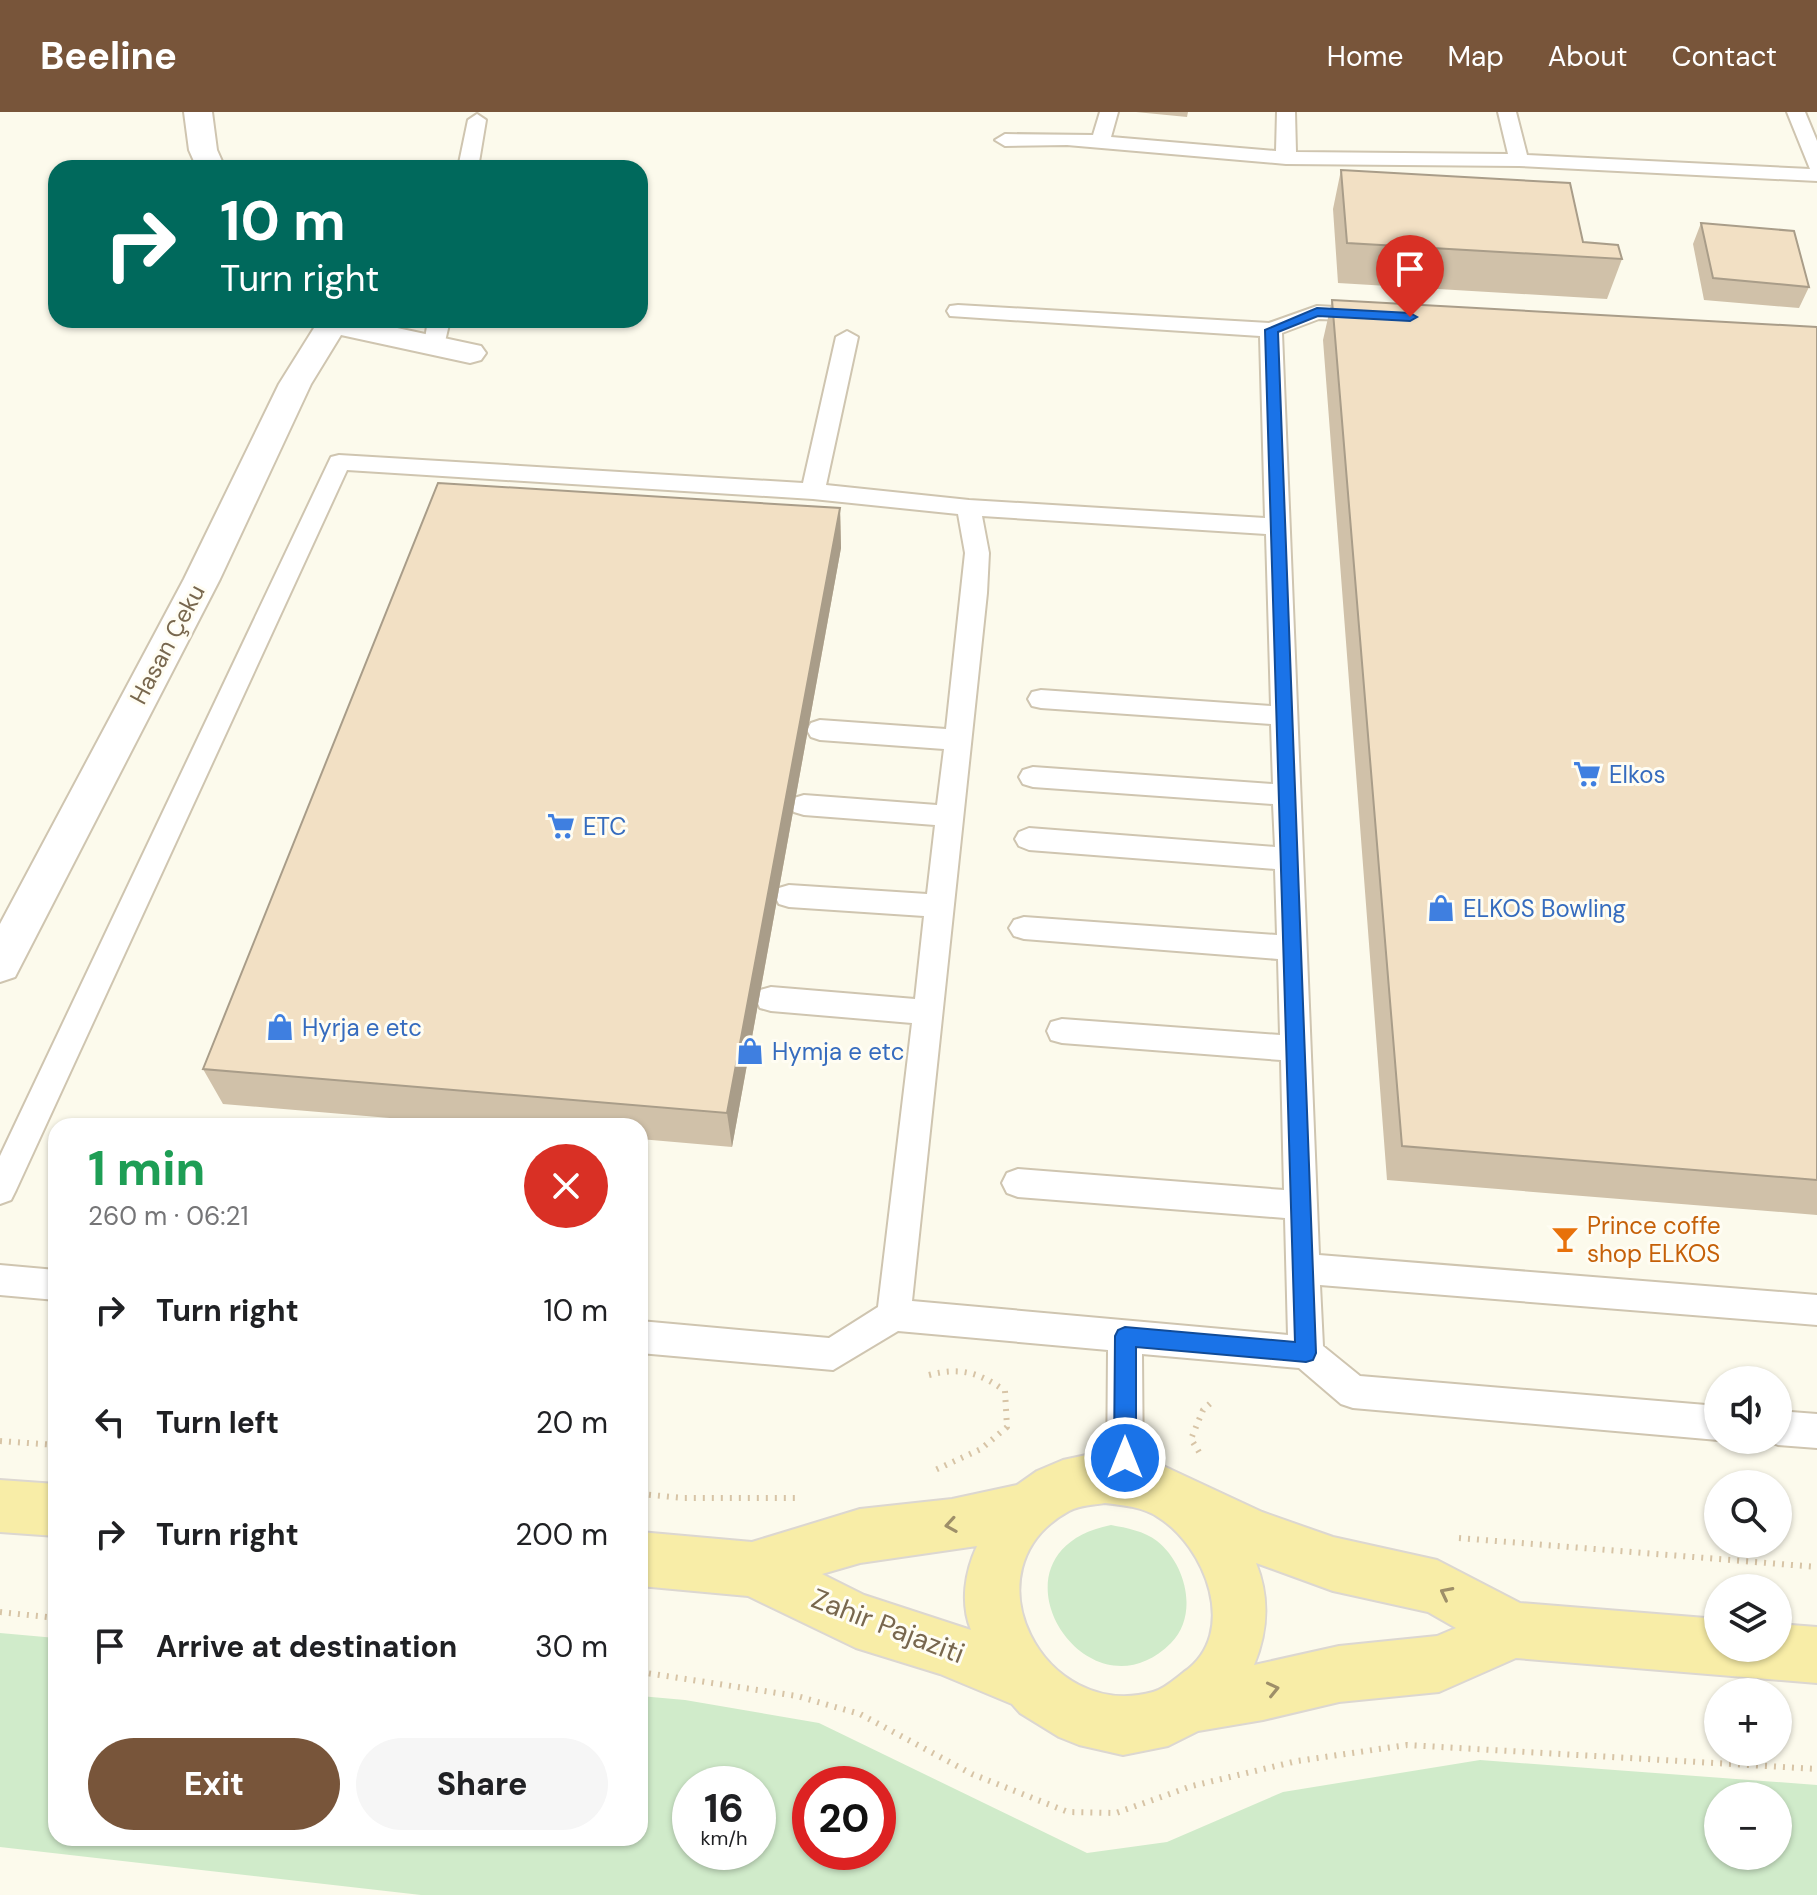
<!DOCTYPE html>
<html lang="en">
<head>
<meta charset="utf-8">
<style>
	body { margin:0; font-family:"DM Sans",sans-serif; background:#f6f6f6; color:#202124; height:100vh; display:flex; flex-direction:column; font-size:30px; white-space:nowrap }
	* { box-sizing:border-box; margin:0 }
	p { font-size:26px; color:#757577 }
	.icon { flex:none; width:44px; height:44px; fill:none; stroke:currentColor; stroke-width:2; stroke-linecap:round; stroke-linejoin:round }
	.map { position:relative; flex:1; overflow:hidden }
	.side { position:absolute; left:48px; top:1006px; width:600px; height:728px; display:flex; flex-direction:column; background:#fff; border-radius:24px; box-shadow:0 2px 6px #0004 }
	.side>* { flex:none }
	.guide { position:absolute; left:48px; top:48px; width:600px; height:168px; border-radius:24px; box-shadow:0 2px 6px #0004; background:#00695c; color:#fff; overflow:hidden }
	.tools { position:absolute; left:1704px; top:1254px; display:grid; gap:16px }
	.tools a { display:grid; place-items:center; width:88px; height:88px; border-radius:50%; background:#fff; box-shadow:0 2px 6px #0004; font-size:40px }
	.speed { position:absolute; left:672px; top:1654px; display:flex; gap:16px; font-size:40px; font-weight:700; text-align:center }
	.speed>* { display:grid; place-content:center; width:104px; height:104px; border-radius:50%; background:#fff; box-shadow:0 2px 6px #0004; line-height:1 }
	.speed small { font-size:20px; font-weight:400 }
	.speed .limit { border:12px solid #d22; background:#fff; color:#111 }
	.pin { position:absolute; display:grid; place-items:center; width:68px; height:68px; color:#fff; margin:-82px -34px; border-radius:50% 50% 50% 0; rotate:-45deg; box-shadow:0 0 8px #0007 }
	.pin .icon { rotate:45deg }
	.me { position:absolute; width:88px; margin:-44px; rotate:0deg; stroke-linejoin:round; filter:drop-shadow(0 0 6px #0008) }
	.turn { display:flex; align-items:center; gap:28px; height:168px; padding:0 40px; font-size:36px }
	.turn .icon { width:104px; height:104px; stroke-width:2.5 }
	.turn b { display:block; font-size:56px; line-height:68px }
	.round { display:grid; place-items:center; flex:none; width:84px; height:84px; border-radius:42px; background:#f6f6f6 }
	.headline { display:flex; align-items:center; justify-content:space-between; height:136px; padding:0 40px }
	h1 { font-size:48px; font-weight:800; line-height:60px; color:#1e9e55 }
	.primary-button { display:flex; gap:16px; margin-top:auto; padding:16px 40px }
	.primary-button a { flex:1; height:92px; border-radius:48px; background:#78553a; color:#fff; font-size:32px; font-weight:800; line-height:92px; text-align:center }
	.primary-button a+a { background:#f6f6f6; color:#202124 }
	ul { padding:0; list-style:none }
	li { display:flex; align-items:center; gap:24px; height:112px; padding:0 40px }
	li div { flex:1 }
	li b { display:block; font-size:30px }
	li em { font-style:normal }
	header { display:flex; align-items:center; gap:48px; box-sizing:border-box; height:112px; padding:0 40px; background:#78553a; color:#fff }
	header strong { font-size:38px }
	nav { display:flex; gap:44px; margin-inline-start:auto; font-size:28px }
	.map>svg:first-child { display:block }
	.green { fill:#d0ebca; fill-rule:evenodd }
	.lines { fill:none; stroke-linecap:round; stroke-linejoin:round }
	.service-casing { stroke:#cfc5b0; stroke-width:4 }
	.minor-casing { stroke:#cfc5b0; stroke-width:4 }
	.primary-casing { stroke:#dcd7d1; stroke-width:4 }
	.path { stroke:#d7c4a6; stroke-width:6; stroke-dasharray:2 7; stroke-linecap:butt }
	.service { fill:#fff; fill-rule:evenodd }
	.minor { fill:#fff; fill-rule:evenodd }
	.primary { fill:#f8eda7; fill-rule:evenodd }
	.wall { fill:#d0c1a9 }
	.shaded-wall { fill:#a99d89 }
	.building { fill:#f2e0c4; stroke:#a99d89; stroke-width:2 }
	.oneway { stroke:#9e8f69 }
	.route { fill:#1a73e8; stroke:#114b97; stroke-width:2 }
	.labels { text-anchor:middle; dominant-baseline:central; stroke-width:6; stroke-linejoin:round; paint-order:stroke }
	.street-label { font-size:24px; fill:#78674e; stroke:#fffdf3 }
	.shop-label { font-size:24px; fill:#366cbe; stroke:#fffdf3; text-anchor:start }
	.food-label { font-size:24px; fill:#c56008; stroke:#fffdf3; text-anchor:start }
	.near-street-label { font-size:28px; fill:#78674e; stroke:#fffdf3 }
</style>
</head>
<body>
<header>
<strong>Beeline</strong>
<nav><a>Home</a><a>Map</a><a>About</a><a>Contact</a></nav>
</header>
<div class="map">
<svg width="1817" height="1783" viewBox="0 0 1817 1783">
	<rect width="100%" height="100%" fill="#fcfaec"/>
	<path class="green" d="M 1111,1413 C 1127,1416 1144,1419 1157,1429 C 1186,1452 1199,1503 1171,1531 C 1086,1616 976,1440 1111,1413 Z
		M 0,1521 L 56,1526 L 56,1726 L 640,1726 L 640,1584 L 685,1588 L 819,1611 L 1087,1741 L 1167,1730 L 1283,1680 L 1480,1648 L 1817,1673 L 1817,1783 L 421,1783 L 0,1735 ZM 690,1672 L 758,1672 L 758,1740 L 690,1740 ZM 810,1672 L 878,1672 L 878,1740 L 810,1740 ZM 1718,1684 L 1778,1684 L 1778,1744 L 1718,1744 Z"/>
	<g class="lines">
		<g class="service-casing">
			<path id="service" d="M 1100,0 L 1118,0 L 1111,25 L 1276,39 L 1277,0 L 1295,0 L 1296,40 L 1508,42 L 1498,0 L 1516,0 L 1527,43 L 1810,57 L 1787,0 L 1805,0 L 1817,29 L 1817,69 L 1519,54 L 1286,52 L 1067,33 L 1005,34 L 995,28 L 1005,22 L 1093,23 Z
				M 477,2 L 486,8 L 478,56 L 458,56 L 468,8 Z
				M 958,193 L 1269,211 L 1317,194 L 1371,197 L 1382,203 L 1371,209 L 1319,207 L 1282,221 L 1319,1143 L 1817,1183 L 1817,1213 L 1320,1173 L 1323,1234 L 1360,1264 L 1718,1294 L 1718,1328 L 1353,1296 L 1341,1292 L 1299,1256 L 1142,1242 L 1143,1369 L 1138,1381 L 1125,1386 L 1112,1381 L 1107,1369 L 1108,1238 L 898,1219 L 833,1258 L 640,1241 L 640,1209 L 829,1226 L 878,1195 L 912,911 L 771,899 L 760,896 L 756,887 L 760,878 L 771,875 L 915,887 L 924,804 L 789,795 L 779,792 L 775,784 L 779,776 L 789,773 L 927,782 L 935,713 L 804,703 L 794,700 L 790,693 L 794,686 L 804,683 L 937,693 L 944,637 L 820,628 L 811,625 L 807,618 L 811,611 L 820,608 L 946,617 L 965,441 L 958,402 L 813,387 L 347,358 L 16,1078 L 11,1088 L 0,1092 L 0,1044 L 331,345 L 339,343 L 803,371 L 836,225 L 847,219 L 858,225 L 826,373 L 969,388 L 1265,406 L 1260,224 L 950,204 L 947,199 L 950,194 ZM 982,404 L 1266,422 L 1271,594 L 1041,578 L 1032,580 L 1028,587 L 1032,594 L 1041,596 L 1271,612 L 1273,672 L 1033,655 L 1023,658 L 1019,665 L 1023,672 L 1033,675 L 1273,692 L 1275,735 L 1029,716 L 1019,720 L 1015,727 L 1019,734 L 1029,738 L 1275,757 L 1277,823 L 1024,805 L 1014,808 L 1009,816 L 1014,824 L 1024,827 L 1278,847 L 1280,923 L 1062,907 L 1051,910 L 1047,919 L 1051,928 L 1062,931 L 1281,948 L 1284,1078 L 1018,1057 L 1007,1061 L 1002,1071 L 1007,1081 L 1018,1085 L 1285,1106 L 1288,1223 L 912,1189 L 987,481 L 989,441 Z
				M 428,208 L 450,208 L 443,238 L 435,240 L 424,233 Z
				M 0,1153 L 56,1158 L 56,1188 L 0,1183 Z
				M 1778,1299 L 1817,1302 L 1817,1336 L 1778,1333 L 1766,1328 L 1778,1328 Z"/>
		</g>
		<g class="minor-casing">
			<path id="minor" d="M 184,0 L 212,0 L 217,38 L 225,56 L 197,56 L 189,38 Z
				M 319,208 L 360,208 L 481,234 L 486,241 L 481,248 L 470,251 L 341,223 L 311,272 L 220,467 L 15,865 L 0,870 L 0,812 L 184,467 L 279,272 Z"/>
		</g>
		<g class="primary-casing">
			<path id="primary" d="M 1105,1339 L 1159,1352 L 1262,1400 L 1333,1425 L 1437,1448 L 1520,1491 L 1718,1507 L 1718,1536 L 1778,1536 L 1778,1512 L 1817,1515 L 1817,1571 L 1516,1546 L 1439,1580 L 1339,1590 L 1263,1608 L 1198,1619 L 1168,1634 L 1123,1643 L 1079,1633 L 1059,1625 L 1020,1601 L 1012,1592 L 940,1562 L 856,1536 L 748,1484 L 640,1474 L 640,1420 L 752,1430 L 860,1397 L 952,1387 L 1017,1373 L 1037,1359 L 1063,1348 ZM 1105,1391 C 1123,1393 1143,1395 1158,1405 C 1205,1434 1240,1521 1184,1560 C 1175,1567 1164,1577 1153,1580 C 1044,1611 963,1457 1069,1399 C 1080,1393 1094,1393 1105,1391 ZM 977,1434 C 965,1460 960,1491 971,1518 L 864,1483 L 822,1462 L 860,1451 ZM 1256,1451 L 1333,1479 L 1428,1500 L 1456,1516 L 1437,1524 L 1339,1534 L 1254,1553 C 1268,1519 1270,1486 1256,1451 Z
				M 0,1368 L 56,1372 L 56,1424 L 0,1420 Z"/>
		</g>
		<path class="path" d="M 929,1263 C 960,1255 979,1260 1005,1279 L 1007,1315 L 981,1337 L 933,1359
			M 0,1329 L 56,1333
			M 1199,1340 L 1191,1327 L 1203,1298 L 1215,1287
			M 640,1382 L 684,1386 L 795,1386
			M 1459,1426 L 1817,1455
			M 0,1500 L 56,1506
			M 640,1560 L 797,1584 L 860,1602 L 972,1662 L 1068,1700 L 1116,1701 L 1192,1674 L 1297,1649 L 1407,1633 L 1817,1657"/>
		<use href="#service" class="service"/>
		<use href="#minor" class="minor"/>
		<use href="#primary" class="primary"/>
	</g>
	<path class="wall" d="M 1136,0 L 1188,0 L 1187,5 Z
		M 1341,58 L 1583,130 L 1622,147 L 1607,187 L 1338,171 L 1333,97 Z
		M 1701,111 L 1809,175 L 1799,196 L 1704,188 L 1693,132 Z
		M 1332,188 L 1817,215 L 1817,1103 L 1387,1068 L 1323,228 Z
		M 840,396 L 841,436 L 732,1035 L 640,1027 L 640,1014 L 484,1014 L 223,992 L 203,957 Z"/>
	<path class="shaded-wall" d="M 840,396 L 841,436 L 732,1035 L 727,1001 Z"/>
	<path class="building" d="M 1341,58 L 1570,71 L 1583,130 L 1618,133 L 1622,147 L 1347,131 Z
		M 1701,111 L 1794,119 L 1809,175 L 1713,166 Z
		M 1332,188 L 1817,215 L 1817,1068 L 1402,1034 Z
		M 438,371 L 840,396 L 727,1001 L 203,957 Z"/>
	<defs><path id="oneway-chevron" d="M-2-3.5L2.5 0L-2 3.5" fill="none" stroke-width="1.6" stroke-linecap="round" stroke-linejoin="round" transform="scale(2)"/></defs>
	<g class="oneway">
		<use href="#oneway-chevron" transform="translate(951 1413) rotate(171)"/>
		<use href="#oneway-chevron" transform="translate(1446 1481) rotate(-153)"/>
		<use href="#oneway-chevron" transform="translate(1273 1577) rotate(-13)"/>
	</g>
	<path class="route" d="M 1317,196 L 1410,201 L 1417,205 L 1410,209 L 1318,204 L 1278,220 L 1316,1241 L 1313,1248 L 1306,1250 L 1136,1235 L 1136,1346 L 1133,1353 L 1125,1356 L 1117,1353 L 1114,1346 L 1115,1224 L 1118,1218 L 1125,1215 L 1295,1230 L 1265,218 Z"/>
	<defs>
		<g id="supermarket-bare" transform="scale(2.16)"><path d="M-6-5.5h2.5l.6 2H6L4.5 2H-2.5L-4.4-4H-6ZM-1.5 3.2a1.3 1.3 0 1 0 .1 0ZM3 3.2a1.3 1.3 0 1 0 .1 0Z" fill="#3f7fe0" stroke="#fffdf3" stroke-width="2.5" paint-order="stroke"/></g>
		<g id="shop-bare" transform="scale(2.16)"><path d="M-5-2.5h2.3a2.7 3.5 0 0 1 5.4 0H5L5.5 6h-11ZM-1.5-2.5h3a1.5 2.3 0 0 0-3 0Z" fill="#3f7fe0" stroke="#fffdf3" stroke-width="2.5" paint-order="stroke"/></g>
		<g id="bar-bare" transform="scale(2.16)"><path d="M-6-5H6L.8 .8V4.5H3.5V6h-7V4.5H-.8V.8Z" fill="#e8710a" stroke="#fffdf3" stroke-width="2.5" paint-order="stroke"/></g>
	</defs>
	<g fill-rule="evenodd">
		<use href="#supermarket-bare" x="1587" y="662"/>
		<use href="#supermarket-bare" x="561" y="714"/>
		<use href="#shop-bare" x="1441" y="796"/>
		<use href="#shop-bare" x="280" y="915"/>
		<use href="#shop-bare" x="750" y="939"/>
		<use href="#bar-bare" x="1565" y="1127"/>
	</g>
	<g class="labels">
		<g class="street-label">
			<text transform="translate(167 532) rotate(-62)">Hasan Çeku</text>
		</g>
		<g class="shop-label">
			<text x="1609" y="662">Elkos</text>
			<text x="583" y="714">ETC</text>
			<text x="1463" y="796">ELKOS Bowling</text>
			<text x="302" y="915">Hyrja e etc</text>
			<text x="772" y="939">Hymja e etc</text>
		</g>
		<g class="food-label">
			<text x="1587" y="1113">Prince coffe<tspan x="1587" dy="28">shop ELKOS</tspan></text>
		</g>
		<g class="near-street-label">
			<text transform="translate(888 1514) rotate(21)">Zahir Pajaziti</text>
		</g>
	</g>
</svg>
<div class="tools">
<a><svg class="icon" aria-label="sound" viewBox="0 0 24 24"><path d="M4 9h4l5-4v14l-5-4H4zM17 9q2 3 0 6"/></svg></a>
<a><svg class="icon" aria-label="search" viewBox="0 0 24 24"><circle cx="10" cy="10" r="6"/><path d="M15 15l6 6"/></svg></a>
<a><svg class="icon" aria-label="layers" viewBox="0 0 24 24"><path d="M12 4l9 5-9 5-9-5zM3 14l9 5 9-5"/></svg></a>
<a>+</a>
<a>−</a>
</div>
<div class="speed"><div>16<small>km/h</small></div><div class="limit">20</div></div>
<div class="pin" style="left:1410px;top:205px;background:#d93025"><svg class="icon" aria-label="arrive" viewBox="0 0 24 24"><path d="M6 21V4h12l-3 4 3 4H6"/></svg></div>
<svg class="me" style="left:1125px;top:1346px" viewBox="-20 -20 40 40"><circle r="17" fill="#1a73e8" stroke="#fff" stroke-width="3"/><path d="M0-11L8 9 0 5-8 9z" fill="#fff"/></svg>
<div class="guide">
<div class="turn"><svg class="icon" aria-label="right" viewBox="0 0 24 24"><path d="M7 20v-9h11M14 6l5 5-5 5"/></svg><div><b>10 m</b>Turn right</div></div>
</div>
<section class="side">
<div class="headline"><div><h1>1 min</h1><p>260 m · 06:21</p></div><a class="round" style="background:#d93025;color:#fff"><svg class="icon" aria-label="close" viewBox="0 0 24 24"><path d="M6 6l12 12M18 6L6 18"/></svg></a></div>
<ul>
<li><svg class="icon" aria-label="right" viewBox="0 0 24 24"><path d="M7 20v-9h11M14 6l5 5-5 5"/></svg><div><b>Turn right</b></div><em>10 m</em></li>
<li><svg class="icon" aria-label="left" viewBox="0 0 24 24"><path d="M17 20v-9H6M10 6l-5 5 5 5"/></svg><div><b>Turn left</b></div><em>20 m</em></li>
<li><svg class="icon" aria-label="right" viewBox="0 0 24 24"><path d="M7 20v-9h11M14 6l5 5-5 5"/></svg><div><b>Turn right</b></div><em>200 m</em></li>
<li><svg class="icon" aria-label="arrive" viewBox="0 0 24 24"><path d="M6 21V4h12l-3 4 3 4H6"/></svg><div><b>Arrive at destination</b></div><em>30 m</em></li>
</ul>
<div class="primary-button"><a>Exit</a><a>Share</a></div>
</section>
</div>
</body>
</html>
